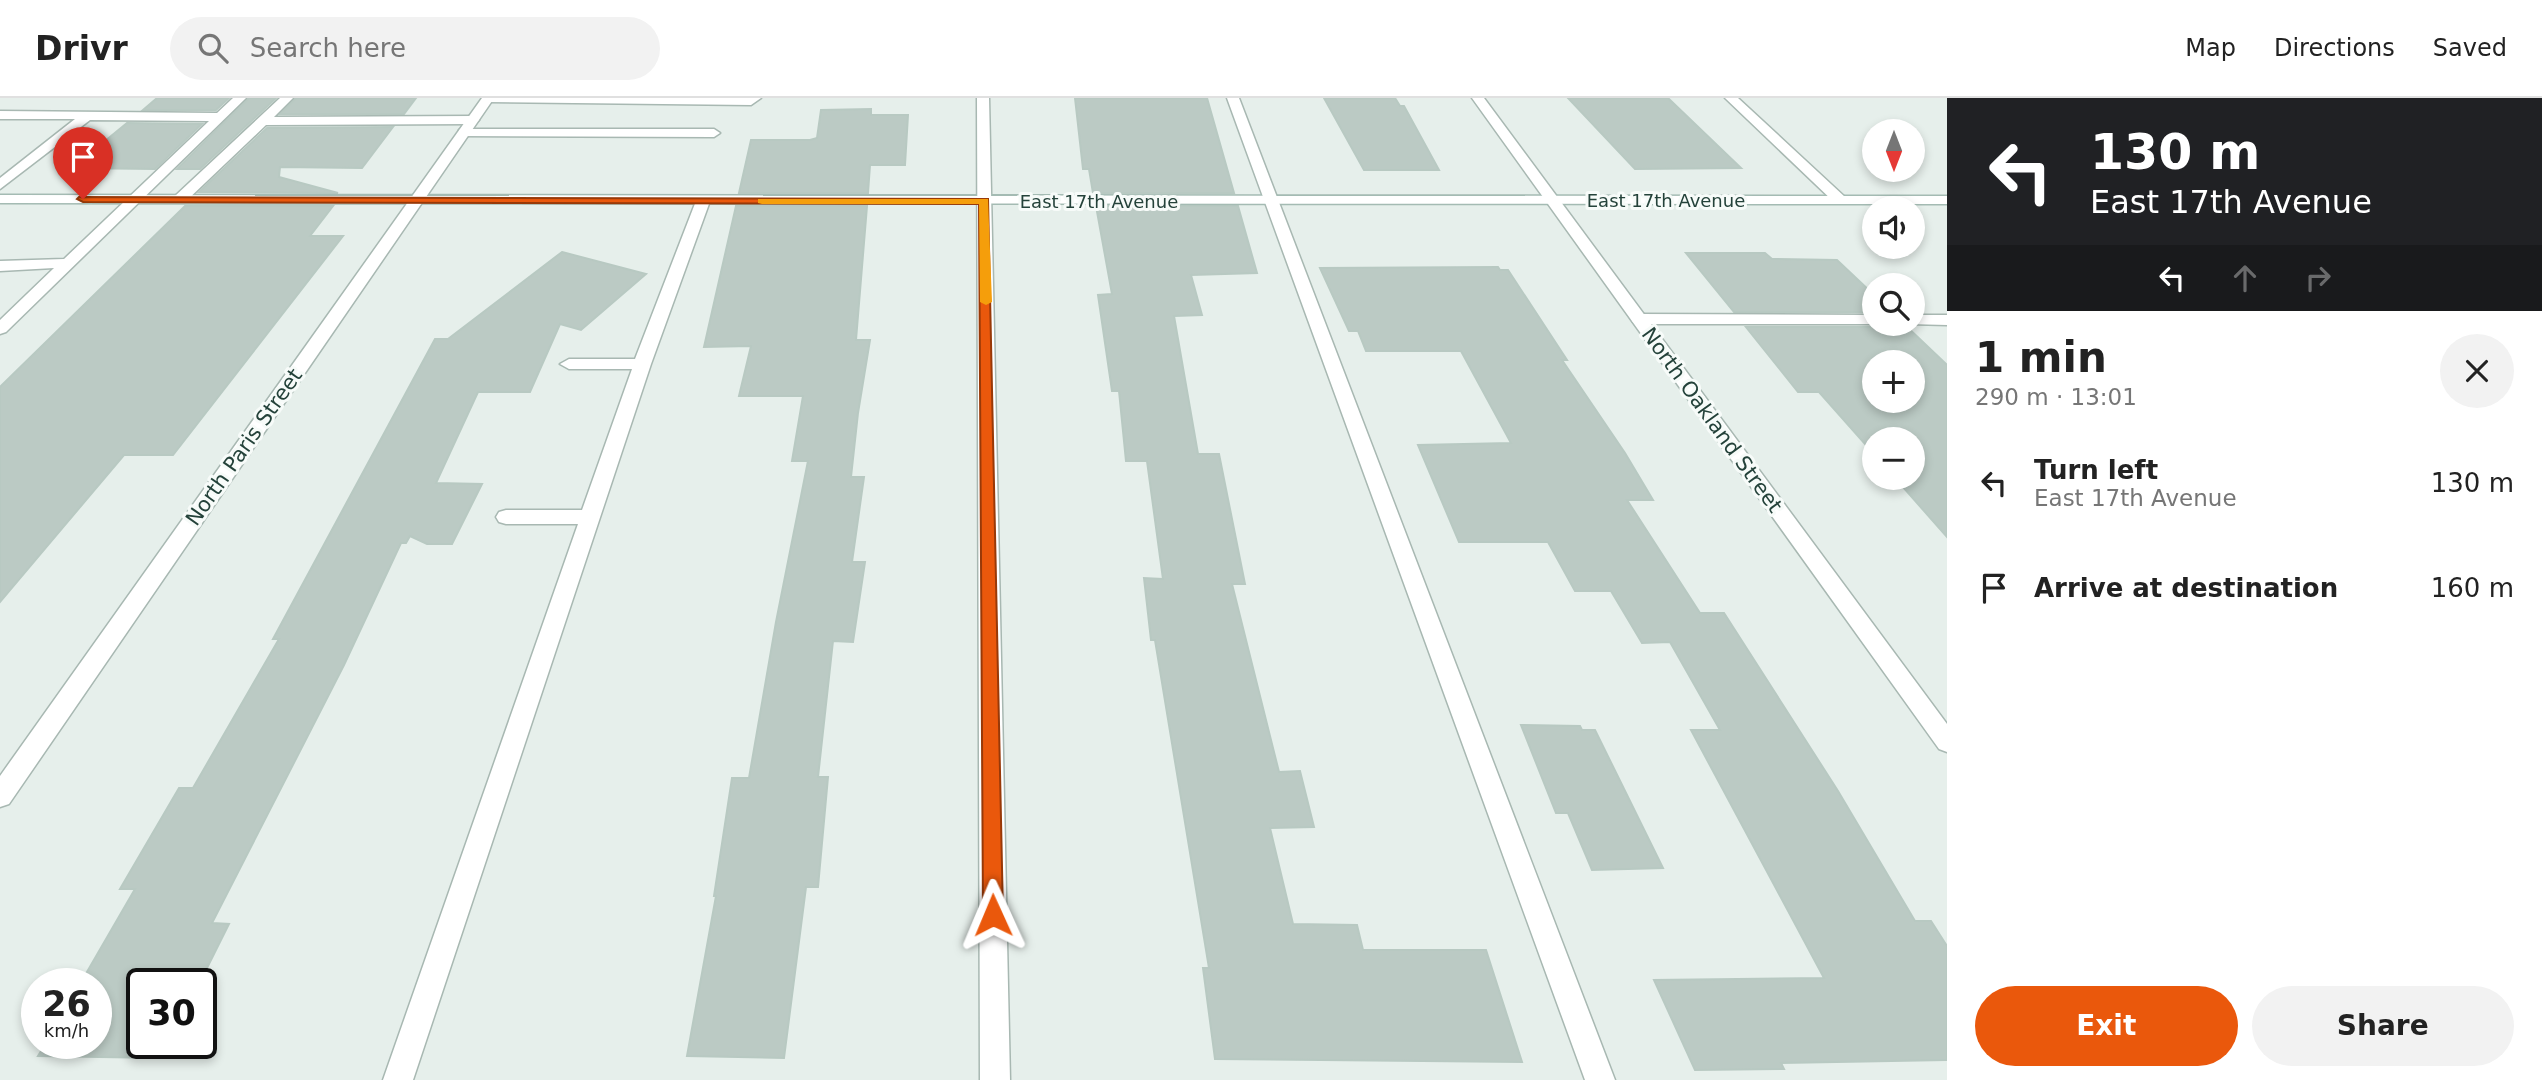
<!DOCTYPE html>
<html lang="en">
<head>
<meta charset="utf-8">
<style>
	body { margin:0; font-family:"DejaVu Sans",sans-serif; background:#f2f2f2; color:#222; height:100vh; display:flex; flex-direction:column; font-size:26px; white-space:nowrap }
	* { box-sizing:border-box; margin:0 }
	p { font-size:23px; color:#767676 }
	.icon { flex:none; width:38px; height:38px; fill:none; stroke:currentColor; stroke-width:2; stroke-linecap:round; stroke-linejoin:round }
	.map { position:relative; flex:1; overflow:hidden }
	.side { display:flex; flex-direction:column; background:#fff; width:595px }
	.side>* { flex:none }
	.banner { background:#202124; color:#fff; overflow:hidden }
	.needle { width:46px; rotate:180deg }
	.controls { position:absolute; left:1862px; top:21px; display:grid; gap:14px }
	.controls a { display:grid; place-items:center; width:63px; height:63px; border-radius:50%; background:#fff; box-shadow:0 4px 10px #0003; font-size:35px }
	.speed { position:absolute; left:21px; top:870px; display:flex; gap:14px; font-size:35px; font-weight:700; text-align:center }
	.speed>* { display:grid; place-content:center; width:91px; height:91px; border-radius:50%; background:#fff; box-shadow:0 4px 10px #0003; line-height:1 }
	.speed small { font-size:18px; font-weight:400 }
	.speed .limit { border:4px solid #111; border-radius:10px; background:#fff; color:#111 }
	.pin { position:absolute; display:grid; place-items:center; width:60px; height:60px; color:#fff; margin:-72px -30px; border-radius:50% 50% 50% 0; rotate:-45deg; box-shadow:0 0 7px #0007 }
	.pin .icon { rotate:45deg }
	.me { position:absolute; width:77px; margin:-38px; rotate:359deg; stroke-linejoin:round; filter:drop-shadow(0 0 5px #0008) }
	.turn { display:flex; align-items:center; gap:24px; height:147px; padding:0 28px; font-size:32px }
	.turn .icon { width:91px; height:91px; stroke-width:2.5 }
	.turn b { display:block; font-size:49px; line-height:60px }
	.lanes { display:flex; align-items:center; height:66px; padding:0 28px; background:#0003; justify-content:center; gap:35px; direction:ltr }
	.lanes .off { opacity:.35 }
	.round { display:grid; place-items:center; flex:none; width:74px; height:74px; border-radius:37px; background:#f2f2f2 }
	.headline { display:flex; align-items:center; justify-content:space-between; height:119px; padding:0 28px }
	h1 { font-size:42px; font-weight:700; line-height:52px }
	.cta { display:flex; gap:14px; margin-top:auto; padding:14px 28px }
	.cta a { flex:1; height:80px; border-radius:42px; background:#ea580c; color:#fff; font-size:28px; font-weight:700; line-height:80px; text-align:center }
	.cta a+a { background:#f2f2f2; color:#222 }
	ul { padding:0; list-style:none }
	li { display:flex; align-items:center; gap:21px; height:105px; padding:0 28px }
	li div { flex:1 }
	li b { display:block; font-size:26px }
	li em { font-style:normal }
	header { display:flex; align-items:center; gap:42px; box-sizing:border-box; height:98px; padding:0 35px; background:#fff; border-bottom:2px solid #e0e0e0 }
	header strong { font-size:33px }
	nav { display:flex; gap:38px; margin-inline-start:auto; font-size:24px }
	.search { width:490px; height:63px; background:#f2f2f2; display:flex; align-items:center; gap:18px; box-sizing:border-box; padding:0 24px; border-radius:38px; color:#767676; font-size:26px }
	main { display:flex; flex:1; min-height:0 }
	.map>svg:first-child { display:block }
	.building { fill:#bbcac4; stroke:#b8c9c2; stroke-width:2; fill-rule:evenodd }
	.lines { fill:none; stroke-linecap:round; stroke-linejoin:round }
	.lane-casing { stroke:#a8b8b2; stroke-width:3 }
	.street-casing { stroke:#a8b8b2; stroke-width:3 }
	.secondary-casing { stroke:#a4bbb3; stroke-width:3 }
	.lane { fill:#fff; fill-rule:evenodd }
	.street { fill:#fff; fill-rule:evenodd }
	.secondary { fill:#fff; fill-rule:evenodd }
	.route { fill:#ea580c; stroke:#983908; stroke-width:2 }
	.slow { fill:#f59e0b }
	.labels { text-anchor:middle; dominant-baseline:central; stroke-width:6; stroke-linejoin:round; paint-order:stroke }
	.far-street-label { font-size:18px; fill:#24423a; stroke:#f7fbf9 }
	.street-label { font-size:21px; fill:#24423a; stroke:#f7fbf9 }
</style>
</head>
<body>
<header>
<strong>Drivr</strong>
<div class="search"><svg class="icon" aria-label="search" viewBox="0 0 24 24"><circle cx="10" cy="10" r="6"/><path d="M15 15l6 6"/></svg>Search here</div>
<nav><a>Map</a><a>Directions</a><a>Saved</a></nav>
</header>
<main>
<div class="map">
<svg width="1947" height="982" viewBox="0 0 1947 982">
	<rect width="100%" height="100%" fill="#e6efeb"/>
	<path class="building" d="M 157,0 L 229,0 L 216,12 L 143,12 Z
		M 249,0 L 276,0 L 200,71 L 177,71 Z
		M 296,0 L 416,0 L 404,16 L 280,16 Z
		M 1075,0 L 1207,0 L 1234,95 L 1093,95 L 1089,71 L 1083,71 Z
		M 1324,0 L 1395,0 L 1400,8 L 1404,8 L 1439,72 L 1364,72 Z
		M 1568,0 L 1668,0 L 1741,70 L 1635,71 Z
		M 871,11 L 871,17 L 908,17 L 905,67 L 870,67 L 868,95 L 739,95 L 751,42 L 810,42 L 817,40 L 821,12 Z
		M 127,25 L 202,26 L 155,71 L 72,70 Z
		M 393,29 L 362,70 L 280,69 L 279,79 L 338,95 L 199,94 L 267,30 Z
		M 185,108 L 333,108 L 310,138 L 343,138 L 173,357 L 124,357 L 0,504 L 0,289 Z
		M 736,108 L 867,108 L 856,242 L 870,242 L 858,315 L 851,379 L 864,379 L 852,464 L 865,464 L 853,544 L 833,543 L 818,679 L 828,679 L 818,789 L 806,789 L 784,960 L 687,958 L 716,798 L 714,798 L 732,680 L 749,680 L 776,524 L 808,363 L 792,363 L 803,298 L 739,298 L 751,248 L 704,249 Z
		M 1096,108 L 1238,108 L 1257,175 L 1191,177 L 1202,217 L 1174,218 L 1198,356 L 1219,356 L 1245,486 L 1232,486 L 1279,674 L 1300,673 L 1314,729 L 1270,730 L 1293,826 L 1357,827 L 1363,852 L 1486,852 L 1522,964 L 1215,961 L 1203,870 L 1209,870 L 1155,542 L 1151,542 L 1144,480 L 1163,481 L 1147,363 L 1126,363 L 1119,293 L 1112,293 L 1098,197 L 1112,196 Z
		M 562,154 L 646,176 L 581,232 L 560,226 L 530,294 L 478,294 L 436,385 L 482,386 L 452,446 L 427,446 L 410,438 L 406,445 L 401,445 L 344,567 L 212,825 L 229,826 L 199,886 L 142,886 L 142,945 L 169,945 L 161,960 L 38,958 L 46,945 L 96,945 L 96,886 L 80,886 L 135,791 L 120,791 L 179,690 L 193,690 L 279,541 L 273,541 L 435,241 L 448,241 Z
		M 1686,155 L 1765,155 L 1772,161 L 1837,162 L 1874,197 L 1874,214 L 1734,214 Z
		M 1498,169 L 1500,172 L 1508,172 L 1567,262 L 1562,262 L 1625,355 L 1653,402 L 1627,402 L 1700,515 L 1724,515 L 1838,693 L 1915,823 L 1931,823 L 1947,848 L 1947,962 L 1781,965 L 1784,971 L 1695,972 L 1654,882 L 1824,880 L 1691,632 L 1720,632 L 1670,544 L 1642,545 L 1611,493 L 1575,493 L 1548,444 L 1459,444 L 1418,347 L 1511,345 L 1461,253 L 1366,253 L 1358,233 L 1349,233 L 1320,170 Z
		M 1877,226 L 1904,226 L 1947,267 L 1947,439 L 1895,380 L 1913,380 L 1913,341 L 1874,341 L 1874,356 L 1819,294 L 1798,294 L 1746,229 L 1874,229 ZM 1874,264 L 1913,264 L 1913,303 L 1874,303 Z
		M 1521,627 L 1580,628 L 1582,632 L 1595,632 L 1663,770 L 1592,772 L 1568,715 L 1556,715 Z"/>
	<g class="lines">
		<g class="lane-casing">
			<path id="lane" d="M 233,0 L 246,0 L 6,234 L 0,236 L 0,222 L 54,170 L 0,173 L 0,163 L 64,161 L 209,23 L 90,22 L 0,91 L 0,80 L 75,21 L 0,21 L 0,13 L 217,15 Z
				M 280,0 L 293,0 L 274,19 L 473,18 L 479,22 L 473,26 L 266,27 L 185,104 L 175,104 L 175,98 Z
				M 482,0 L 761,0 L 751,7 L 488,4 Z
				M 1227,0 L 1239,0 L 1615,982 L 1585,982 Z
				M 1725,0 L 1738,0 L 1845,99 L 1845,105 L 1835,105 Z
				M 464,31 L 714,31 L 720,35 L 714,39 L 459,38 L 459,32 Z
				M 703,99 L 710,103 L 651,266 L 413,982 L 383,982 L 578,426 L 506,426 L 499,424 L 496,419 L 499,414 L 506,412 L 582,412 L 632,271 L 569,271 L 560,266 L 569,261 L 635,261 L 696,103 Z
				M 1639,216 L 1874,217 L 1874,226 L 1879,226 L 1639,226 L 1633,224 L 1631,221 L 1633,218 Z
				M 1913,217 L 1947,217 L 1947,227 L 1908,226 L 1913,226 Z"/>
		</g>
		<g class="street-casing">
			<path id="street" d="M 482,0 L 494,0 L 9,706 L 0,709 L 0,678 Z
				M 977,0 L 989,0 L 1010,982 L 980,982 Z
				M 1472,0 L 1484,0 L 1947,626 L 1947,654 L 1939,651 Z"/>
		</g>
		<g class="secondary-casing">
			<path id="secondary" d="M 0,97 L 1947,98 L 1947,106 L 0,105 Z"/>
		</g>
		<use href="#lane" class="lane"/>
		<use href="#street" class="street"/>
		<use href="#secondary" class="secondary"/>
	</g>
	<path class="route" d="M 79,99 L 988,101 L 1003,817 L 1000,824 L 993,827 L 986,824 L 983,817 L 979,106 L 83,104 L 77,101 Z"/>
	<path class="slow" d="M 758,101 L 988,101 L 992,204 L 986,207 L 980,204 L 979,106 L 762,106 L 758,105 Z"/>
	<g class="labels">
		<g class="far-street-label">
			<text x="1666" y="102">East 17th Avenue</text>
			<text x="1099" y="103">East 17th Avenue</text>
		</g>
		<g class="street-label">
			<text transform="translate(1712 322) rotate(54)">North Oakland Street</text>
			<text transform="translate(244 349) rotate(-55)">North Paris Street</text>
		</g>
	</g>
</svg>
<div class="controls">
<a><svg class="needle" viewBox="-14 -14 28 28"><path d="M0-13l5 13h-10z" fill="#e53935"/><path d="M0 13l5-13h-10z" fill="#767676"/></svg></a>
<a><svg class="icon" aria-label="sound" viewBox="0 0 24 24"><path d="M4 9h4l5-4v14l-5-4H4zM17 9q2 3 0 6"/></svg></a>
<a><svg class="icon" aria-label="search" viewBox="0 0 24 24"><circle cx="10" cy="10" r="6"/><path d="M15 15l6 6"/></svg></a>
<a>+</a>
<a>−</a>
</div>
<div class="speed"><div>26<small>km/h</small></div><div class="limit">30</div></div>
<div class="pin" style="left:83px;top:101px;background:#d93025"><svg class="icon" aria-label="arrive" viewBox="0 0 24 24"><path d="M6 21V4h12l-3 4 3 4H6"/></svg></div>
<svg class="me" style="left:993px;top:817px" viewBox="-20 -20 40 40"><path d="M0-17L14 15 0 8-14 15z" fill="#ea580c" stroke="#fff" stroke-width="4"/></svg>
</div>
<section class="side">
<div class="banner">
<div class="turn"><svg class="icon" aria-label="left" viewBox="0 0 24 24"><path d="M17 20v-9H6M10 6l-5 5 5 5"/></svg><div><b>130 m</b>East 17th Avenue</div></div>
<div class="lanes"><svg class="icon" aria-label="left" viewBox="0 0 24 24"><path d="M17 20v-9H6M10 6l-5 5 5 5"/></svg><svg class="icon off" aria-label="ahead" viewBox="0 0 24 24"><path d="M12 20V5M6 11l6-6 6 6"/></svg><svg class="icon off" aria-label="right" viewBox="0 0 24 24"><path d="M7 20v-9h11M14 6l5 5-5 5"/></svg></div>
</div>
<div class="headline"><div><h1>1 min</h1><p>290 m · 13:01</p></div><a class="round"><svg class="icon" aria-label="close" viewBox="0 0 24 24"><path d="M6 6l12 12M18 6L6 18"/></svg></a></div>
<ul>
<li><svg class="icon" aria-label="left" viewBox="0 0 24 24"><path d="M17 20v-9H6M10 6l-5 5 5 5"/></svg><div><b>Turn left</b><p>East 17th Avenue</p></div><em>130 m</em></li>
<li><svg class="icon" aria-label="arrive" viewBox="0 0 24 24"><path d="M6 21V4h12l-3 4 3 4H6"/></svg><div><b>Arrive at destination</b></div><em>160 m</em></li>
</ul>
<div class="cta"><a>Exit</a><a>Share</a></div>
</section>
</main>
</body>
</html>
